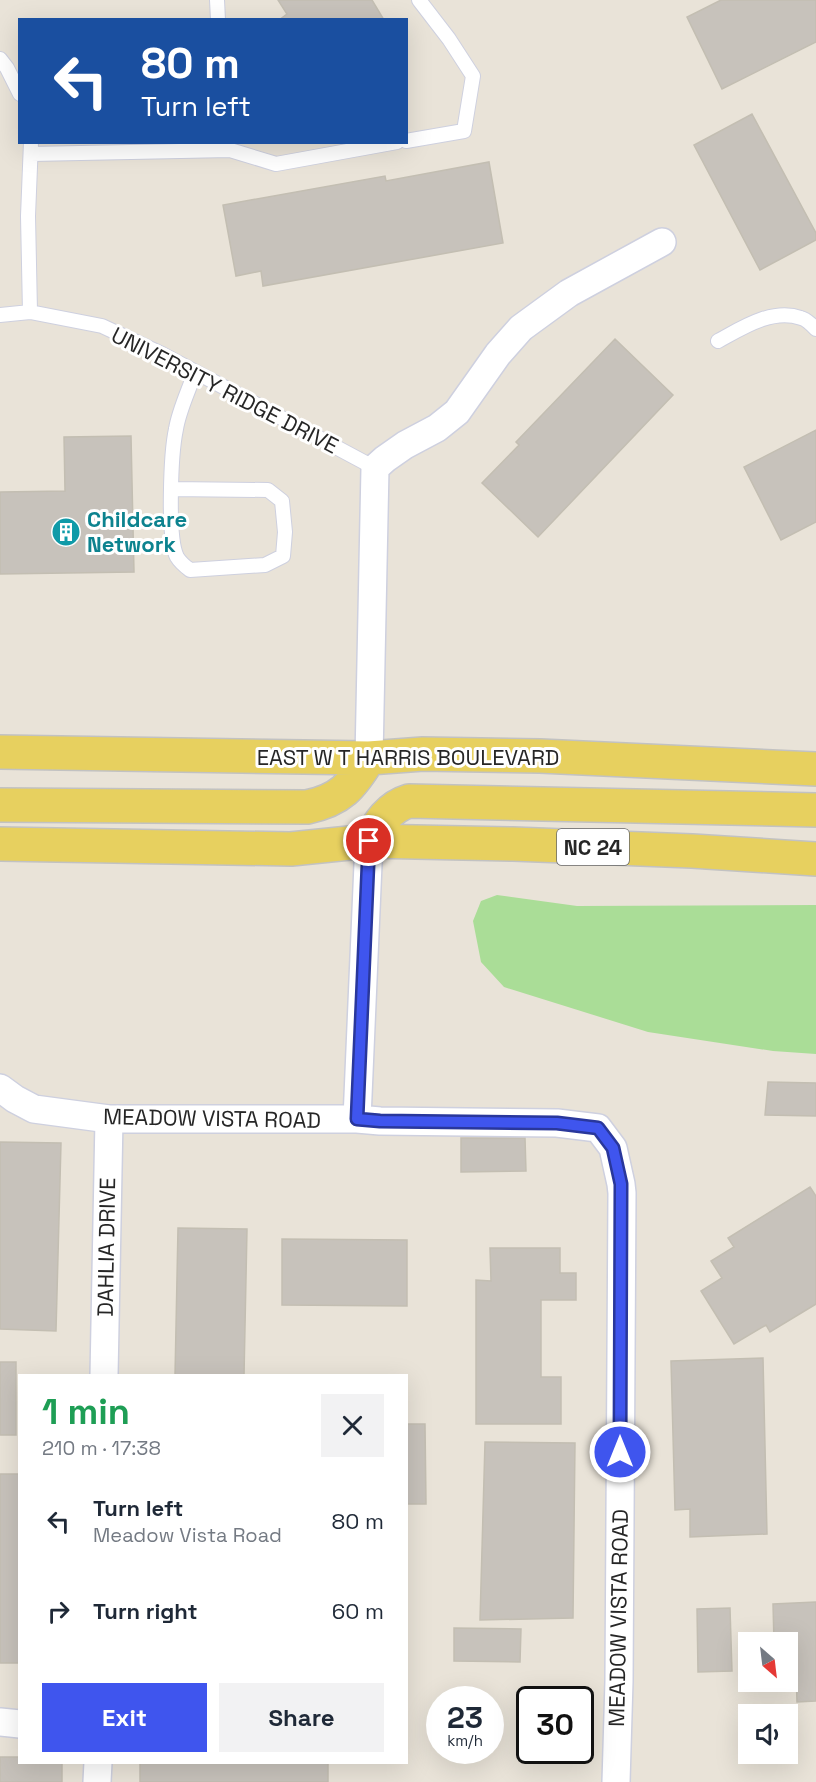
<!DOCTYPE html>
<html lang="en">
<head>
<meta charset="utf-8">
<style>
	body { margin:0; font-family:"Space Grotesk",sans-serif; background:#f2f2f3; color:#1f2937; height:100vh; display:flex; flex-direction:column; font-size:22px; white-space:nowrap }
	* { box-sizing:border-box; margin:0 }
	p { font-size:20px; color:#747a83 }
	.icon { flex:none; width:33px; height:33px; fill:none; stroke:currentColor; stroke-width:2; stroke-linecap:round; stroke-linejoin:round }
	.map { position:relative; flex:1; overflow:hidden }
	.drawer { position:absolute; left:18px; top:1374px; width:390px; height:390px; display:flex; flex-direction:column; background:#fff; border-radius:0px; box-shadow:0 6px 24px #0002 }
	.drawer>* { flex:none }
	.guide { position:absolute; left:18px; top:18px; width:390px; height:126px; border-radius:0px; box-shadow:0 6px 24px #0002; background:#1a4fa0; color:#fff; overflow:hidden }
	.needle { width:39px; rotate:152deg }
	.tools { position:absolute; left:738px; top:1632px; display:grid; gap:12px }
	.tools a { display:grid; place-items:center; width:60px; height:60px; border-radius:0px; background:#fff; box-shadow:0 6px 24px #0002; font-size:30px }
	.speed { position:absolute; left:426px; top:1686px; display:flex; gap:12px; font-size:30px; font-weight:700; text-align:center }
	.speed>* { display:grid; place-content:center; width:78px; height:78px; border-radius:50%; background:#fff; box-shadow:0 6px 24px #0002; line-height:1 }
	.speed small { font-size:15px; font-weight:400 }
	.speed .limit { border:3px solid #111; border-radius:9px; background:#fff; color:#111 }
	.pin { position:absolute; display:grid; place-items:center; width:51px; height:51px; color:#fff; margin:-26px; border:3px solid #fff; border-radius:50%; box-shadow:0 2px 6px #0007 }
	.me { position:absolute; width:66px; margin:-33px; rotate:0deg; stroke-linejoin:round; filter:drop-shadow(0 0 4px #0008) }
	.turn { display:flex; align-items:center; gap:21px; height:126px; padding:0 24px; font-size:27px }
	.turn .icon { width:78px; height:78px; stroke-width:2.5 }
	.turn b { display:block; font-size:42px; line-height:51px }
	.round { display:grid; place-items:center; flex:none; width:63px; height:63px; border-radius:0px; background:#f2f2f3 }
	.overview { display:flex; align-items:center; justify-content:space-between; height:102px; padding:0 24px }
	h1 { font-size:36px; font-weight:800; line-height:45px; color:#1e9e55 }
	.action { display:flex; gap:12px; margin-top:auto; padding:12px 24px }
	.action a { flex:1; height:69px; border-radius:0px; background:#3f55ee; color:#fff; font-size:24px; font-weight:800; line-height:69px; text-align:center }
	.action a+a { background:#f2f2f3; color:#1f2937 }
	ul { padding:0; list-style:none }
	li { display:flex; align-items:center; gap:18px; height:90px; padding:0 24px }
	li div { flex:1 }
	li b { display:block; font-size:22px }
	li em { font-style:normal }
	.map>svg:first-child { display:block }
	.green { fill:#aadd97 }
	.building { fill:#c7c2bb; stroke:#c3beb2; stroke-width:1.5 }
	.lines { fill:none; stroke-linecap:round; stroke-linejoin:round }
	.lane-casing { stroke:#ced0df; stroke-width:16 }
	.street-casing { stroke:#ced0df; stroke-width:30 }
	.primary-casing { stroke:#c2c2c2; stroke-width:36 }
	.lane { stroke:#fff; stroke-width:14 }
	.street { stroke:#fff; stroke-width:27 }
	.primary { stroke:#e7d05f; stroke-width:33 }
	.route-casing { stroke:#29379b; stroke-width:15 }
	.route { stroke:#3f55ee; stroke-width:10 }
	.labels { text-anchor:middle; dominant-baseline:central; stroke-width:6; stroke-linejoin:round; paint-order:stroke }
	.shield { fill:#fff; stroke:#676767; stroke-width:1.5 }
	.shield-label { font-size:21px; font-weight:bold; fill:#262626 }
	.street-label { font-size:22px; fill:#262626; stroke:#fff }
	.culture-label { font-size:22px; font-weight:bold; fill:#0d838f; stroke:#fff; text-anchor:start }
</style>
</head>
<body>
<div class="map">
<svg width="816" height="1782" viewBox="0 0 816 1782">
	<rect width="100%" height="100%" fill="#e9e3d8"/>
	<path class="green" d="M 497,895 L 577,906 L 816,905 L 816,1054 L 773,1051 L 648,1032 L 504,987 L 481,962 L 473,921 L 481,901 Z"/>
	<path class="building" d="M 278,0 L 372,0 L 384,20 L 279,20 L 287,14 Z
		M 721,0 L 816,0 L 816,42 L 722,89 L 687,17 Z
		M 752,114 L 816,233 L 816,240 L 760,270 L 694,145 Z
		M 489,162 L 503,243 L 263,286 L 261,271 L 236,276 L 223,205 L 385,176 L 386,181 Z
		M 615,339 L 673,395 L 538,537 L 482,483 L 519,445 L 516,442 Z
		M 816,430 L 816,522 L 781,540 L 744,467 Z
		M 131,436 L 134,572 L 0,574 L 0,492 L 65,491 L 64,437 Z
		M 768,1082 L 816,1083 L 816,1116 L 765,1115 Z
		M 461,1138 L 525,1138 L 526,1171 L 461,1172 Z
		M 0,1142 L 61,1143 L 56,1331 L 0,1329 Z
		M 810,1187 L 816,1196 L 816,1304 L 770,1332 L 766,1325 L 734,1344 L 701,1291 L 722,1278 L 711,1261 L 734,1247 L 728,1238 Z
		M 178,1228 L 247,1229 L 244,1376 L 175,1376 Z
		M 282,1239 L 407,1240 L 407,1306 L 282,1305 Z
		M 490,1248 L 560,1248 L 560,1273 L 576,1273 L 576,1300 L 541,1300 L 541,1377 L 561,1377 L 561,1424 L 476,1424 L 476,1280 L 491,1281 Z
		M 763,1358 L 767,1534 L 690,1537 L 690,1509 L 675,1510 L 671,1361 Z
		M 0,1362 L 16,1362 L 16,1435 L 0,1435 Z
		M 406,1424 L 425,1424 L 426,1504 L 406,1504 Z
		M 485,1442 L 575,1443 L 573,1618 L 480,1620 Z
		M 0,1474 L 20,1474 L 20,1663 L 0,1663 Z
		M 816,1602 L 816,1701 L 797,1702 L 796,1672 L 788,1672 L 788,1642 L 774,1642 L 773,1604 Z
		M 730,1608 L 732,1671 L 698,1672 L 697,1609 Z
		M 454,1628 L 521,1629 L 520,1662 L 454,1661 Z
		M 0,1757 L 20,1757 L 20,1762 L 62,1762 L 62,1782 L 0,1782 Z
		M 140,1762 L 328,1762 L 328,1782 L 140,1782 Z"/>
	<g class="lines">
		<g class="lane-casing">
			<path id="lane" d="M 217,0 L 218,20
				M 0,59 L 7,68 L 20,94
				M 406,141 L 464,131 L 473,76 L 449,39 L 419,0
				M 31,154 L 230,150 L 276,164 L 397,142
				M 30,312 L 28,216 L 31,142
				M 0,315 L 30,312 L 102,326 L 162,354 L 375,468
				M 718,341 C 742,328 772,308 801,318 C 806,319 812,325 816,329
				M 171,489 L 268,490 L 282,501 L 285,532 L 283,556 L 265,565 L 190,570 C 186,567 180,562 177,557 C 167,538 171,452 176,429 C 179,410 189,390 195,372"/>
		</g>
		<g class="street-casing">
			<path id="street" d="M 369,758 L 375,468 L 385,459 L 405,445 L 437,428 L 457,412 L 498,354 L 521,328 L 569,293 L 662,242
				M 0,1088 L 15,1099 L 34,1109 L 109,1119 L 357,1119 L 380,1121 L 557,1123 L 598,1128 L 613,1148 L 621,1184 L 622,1193 L 619,1681 L 616,1782
				M 357,1119 L 369,841
				M 104,1376 L 109,1119
				M 0,1722 L 20,1724
				M 97,1782 L 98,1762"/>
		</g>
		<g class="primary-casing">
			<path id="primary" d="M 0,752 L 369,758 L 423,754 L 540,756 L 816,769
				M 0,805 L 307,807 C 341,800 352,786 369,758
				M 369,841 C 379,823 389,807 409,801 L 816,810
				M 0,844 L 291,849 L 369,841 L 513,844 L 692,851 L 816,859"/>
		</g>
		<use href="#lane" class="lane"/>
		<use href="#street" class="street"/>
		<use href="#primary" class="primary"/>
	</g>
	<g class="lines">
		<g class="route-casing">
			<path id="route" d="M 369,841 L 357,1119 L 380,1121 L 557,1123 L 598,1128 L 613,1148 L 621,1184 L 620,1452"/>
		</g>
		<use href="#route" class="route"/>
	</g>
	<defs>
		<g id="building-disc" transform="scale(1.5)"><circle r="9.5" fill="#0f9aa8" stroke="#fff"/><path d="M-4-6H4V6H1V3H-1V6H-4ZM-2.5-4.3h1.7v1.8h-1.7ZM.8-4.3h1.7v1.8H.8ZM-2.5-1h1.7V.8h-1.7ZM.8-1h1.7V.8H.8Z" fill="#fff"/></g>
	</defs>
	<g fill-rule="evenodd">
		<use href="#building-disc" x="66" y="532"/>
	</g>
	<g class="labels">
		<rect class="shield" x="557" y="829" width="72" height="36" rx="4.5"/>
		<g class="shield-label">
			<text x="593" y="847">NC 24</text>
		</g>
		<g class="street-label">
			<text transform="translate(225 390) rotate(27)">UNIVERSITY RIDGE DRIVE</text>
			<text x="408" y="757">EAST W T HARRIS BOULEVARD</text>
			<text transform="translate(212 1118) rotate(1)">MEADOW VISTA ROAD</text>
			<text transform="translate(106 1247) rotate(-89)">DAHLIA DRIVE</text>
			<text transform="translate(618 1618) rotate(-89)">MEADOW VISTA ROAD</text>
		</g>
		<g class="culture-label">
			<text x="87" y="519">Childcare<tspan x="87" dy="25">Network</tspan></text>
		</g>
	</g>
</svg>
<div class="tools">
<a><svg class="needle" viewBox="-14 -14 28 28"><path d="M0-13l5 13h-10z" fill="#e53935"/><path d="M0 13l5-13h-10z" fill="#747a83"/></svg></a>
<a><svg class="icon" aria-label="sound" viewBox="0 0 24 24"><path d="M4 9h4l5-4v14l-5-4H4zM17 9q2 3 0 6"/></svg></a>
</div>
<div class="speed"><div>23<small>km/h</small></div><div class="limit">30</div></div>
<div class="pin" style="left:369px;top:841px;background:#d93025"><svg class="icon" aria-label="arrive" viewBox="0 0 24 24"><path d="M6 21V4h12l-3 4 3 4H6"/></svg></div>
<svg class="me" style="left:620px;top:1452px" viewBox="-20 -20 40 40"><circle r="17" fill="#3f55ee" stroke="#fff" stroke-width="3"/><path d="M0-11L8 9 0 5-8 9z" fill="#fff"/></svg>
<div class="guide">
<div class="turn"><svg class="icon" aria-label="left" viewBox="0 0 24 24"><path d="M17 20v-9H6M10 6l-5 5 5 5"/></svg><div><b>80 m</b>Turn left</div></div>
</div>
<section class="drawer">
<div class="overview"><div><h1>1 min</h1><p>210 m · 17:38</p></div><a class="round"><svg class="icon" aria-label="close" viewBox="0 0 24 24"><path d="M6 6l12 12M18 6L6 18"/></svg></a></div>
<ul>
<li><svg class="icon" aria-label="left" viewBox="0 0 24 24"><path d="M17 20v-9H6M10 6l-5 5 5 5"/></svg><div><b>Turn left</b><p>Meadow Vista Road</p></div><em>80 m</em></li>
<li><svg class="icon" aria-label="right" viewBox="0 0 24 24"><path d="M7 20v-9h11M14 6l5 5-5 5"/></svg><div><b>Turn right</b></div><em>60 m</em></li>
</ul>
<div class="action"><a>Exit</a><a>Share</a></div>
</section>
</div>
</body>
</html>
